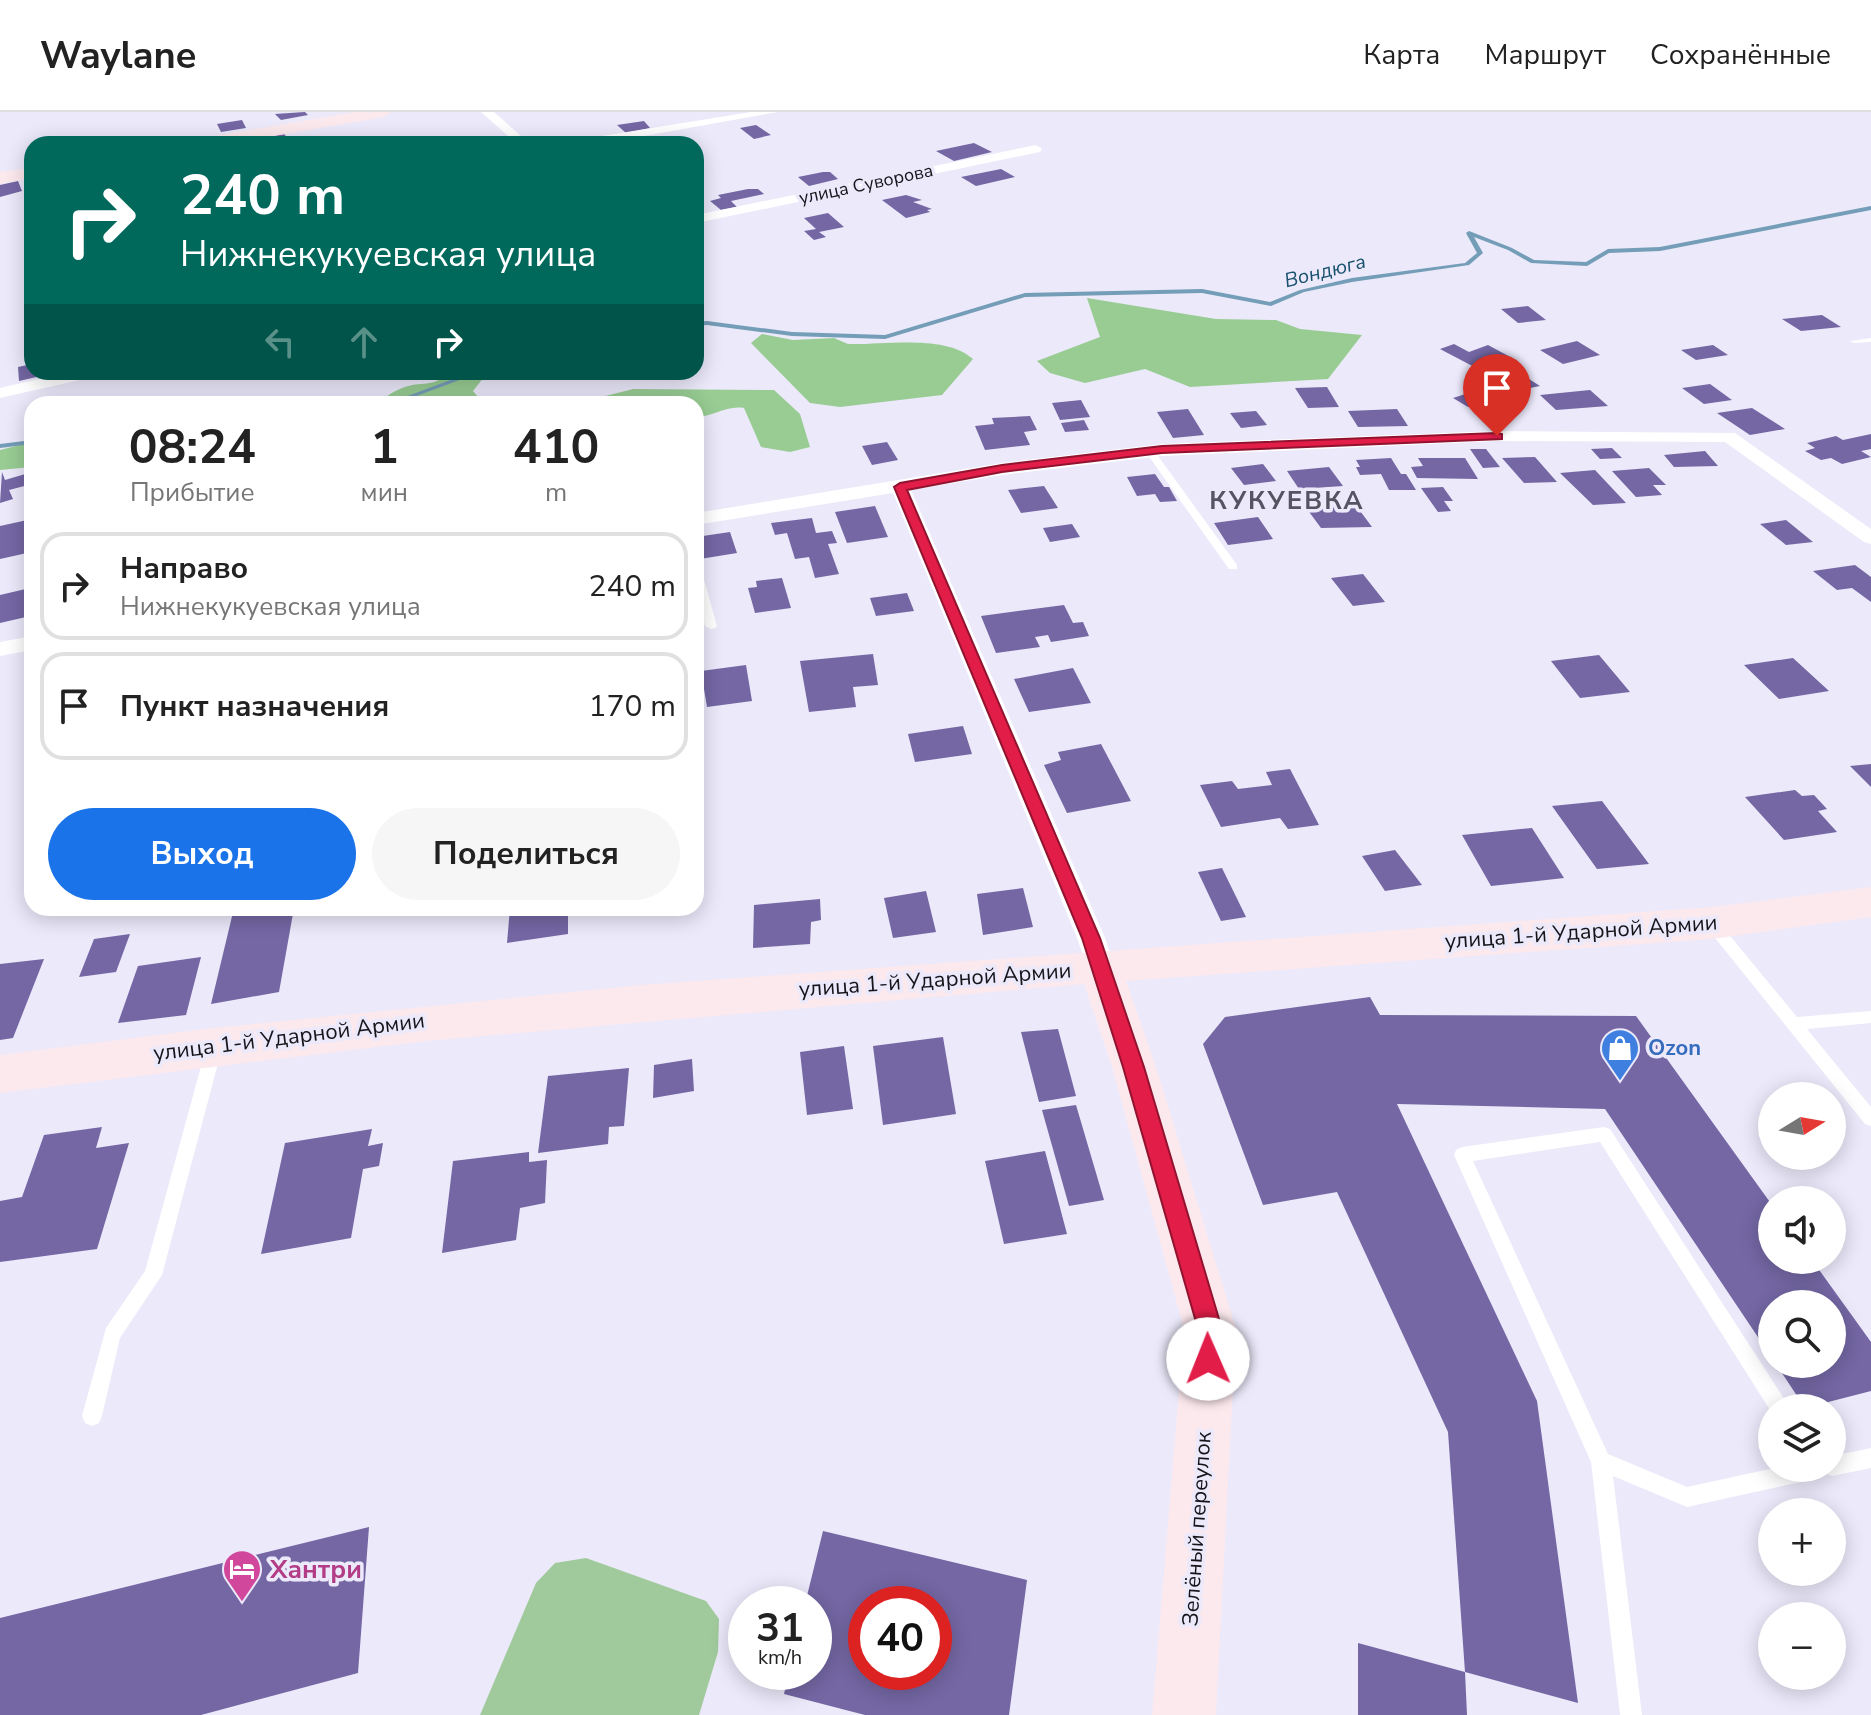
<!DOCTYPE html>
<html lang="ru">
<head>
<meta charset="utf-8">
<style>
	body { margin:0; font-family:"Nunito Sans",sans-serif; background:#f6f6f6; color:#222; height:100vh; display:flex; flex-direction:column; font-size:30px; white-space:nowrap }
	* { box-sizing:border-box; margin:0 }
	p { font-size:26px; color:#767676 }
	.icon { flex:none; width:44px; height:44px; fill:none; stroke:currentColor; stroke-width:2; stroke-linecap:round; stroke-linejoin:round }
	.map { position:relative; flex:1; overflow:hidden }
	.side { position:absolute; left:24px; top:284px; width:680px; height:520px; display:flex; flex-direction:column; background:#fff; border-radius:24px; box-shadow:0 4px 20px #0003 }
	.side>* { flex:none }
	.hud { position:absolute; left:24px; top:24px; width:680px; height:244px; border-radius:24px; box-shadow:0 4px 20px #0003; background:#00695c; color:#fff; overflow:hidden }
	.needle { width:52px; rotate:79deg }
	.fabs { position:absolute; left:1758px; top:970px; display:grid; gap:16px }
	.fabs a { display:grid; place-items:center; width:88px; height:88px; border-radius:50%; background:#fff; box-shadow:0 4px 20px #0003; font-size:40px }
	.speed { position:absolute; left:728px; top:1474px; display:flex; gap:16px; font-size:40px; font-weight:700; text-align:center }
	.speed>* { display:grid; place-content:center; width:104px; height:104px; border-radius:50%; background:#fff; box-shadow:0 4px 20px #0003; line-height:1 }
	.speed small { font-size:20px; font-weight:400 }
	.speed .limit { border:12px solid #d22; background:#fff; color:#111 }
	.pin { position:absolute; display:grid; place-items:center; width:68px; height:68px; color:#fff; margin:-82px -34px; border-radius:50% 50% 50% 0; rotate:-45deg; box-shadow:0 0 8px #0007 }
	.pin .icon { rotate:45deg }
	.me { position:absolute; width:88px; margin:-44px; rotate:359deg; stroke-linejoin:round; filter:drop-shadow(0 0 6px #0008) }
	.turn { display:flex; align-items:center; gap:28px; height:168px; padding:0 24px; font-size:36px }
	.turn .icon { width:104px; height:104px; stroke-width:2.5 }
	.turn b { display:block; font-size:56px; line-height:68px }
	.lanes { display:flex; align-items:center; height:76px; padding:0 24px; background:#0003; justify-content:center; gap:40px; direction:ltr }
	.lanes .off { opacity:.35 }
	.eta { display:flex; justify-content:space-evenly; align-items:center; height:136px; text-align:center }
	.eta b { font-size:48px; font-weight:700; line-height:56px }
	.button { display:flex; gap:16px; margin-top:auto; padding:16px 24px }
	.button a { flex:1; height:92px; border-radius:48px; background:#1a73e8; color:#fff; font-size:32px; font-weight:700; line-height:92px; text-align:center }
	.button a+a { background:#f6f6f6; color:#222 }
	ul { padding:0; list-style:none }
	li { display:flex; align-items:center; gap:24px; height:108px; margin:0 16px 12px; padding:0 8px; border:4px solid #e0e0e0; border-radius:24px }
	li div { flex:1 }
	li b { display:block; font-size:30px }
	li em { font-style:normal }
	header { display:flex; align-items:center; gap:48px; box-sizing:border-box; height:112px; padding:0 40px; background:#fff; border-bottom:2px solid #e0e0e0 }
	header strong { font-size:38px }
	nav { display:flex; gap:44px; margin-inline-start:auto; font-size:28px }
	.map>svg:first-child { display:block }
	.green { fill:#a0ca9c }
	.forest { fill:#98cc93 }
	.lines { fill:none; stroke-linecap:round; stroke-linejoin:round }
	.stream { fill:#749db7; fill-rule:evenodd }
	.building { fill:#7467a4; fill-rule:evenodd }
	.lane { fill:#fff; fill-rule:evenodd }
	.street { fill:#fff; fill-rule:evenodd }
	.secondary { fill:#fce9ee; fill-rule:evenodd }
	.route { fill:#e11d48; stroke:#92132f; stroke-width:2 }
	.labels { text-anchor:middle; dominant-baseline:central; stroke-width:7; stroke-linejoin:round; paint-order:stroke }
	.far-street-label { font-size:18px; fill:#16151b; stroke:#ebe9fa }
	.far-water-label { font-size:20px; font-style:italic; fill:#18516e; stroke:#ebe9fa }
	.street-label { font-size:22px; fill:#16151b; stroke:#ebe9fa }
	.shop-label { font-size:22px; font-weight:bold; fill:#366cbe; stroke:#ebe9fa; text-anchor:start }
	.far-district-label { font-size:26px; font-weight:bold; letter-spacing:2px; fill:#565362; stroke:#ebe9fa }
	.near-hotel-label { font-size:26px; font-weight:bold; fill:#b23c85; stroke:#ebe9fa; text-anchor:start }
</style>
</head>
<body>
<header>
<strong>Waylane</strong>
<nav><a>Карта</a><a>Маршрут</a><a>Сохранённые</a></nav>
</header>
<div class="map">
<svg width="1871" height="1603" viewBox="0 0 1871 1603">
	<rect width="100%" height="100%" fill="#ebe9fa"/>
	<path class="green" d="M 586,1446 L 706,1489 L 719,1507 L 718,1540 L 699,1603 L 480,1603 L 536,1471 L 555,1451 Z"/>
	<path class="forest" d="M 1087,186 L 1216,207 L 1276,208 L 1300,217 L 1362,223 L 1328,267 L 1190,275 L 1145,257 L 1085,271 L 1050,261 L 1037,249 L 1100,225 Z
		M 762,222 L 793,228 L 834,226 L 848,232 C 884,233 946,222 973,247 L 942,283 L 840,295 L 810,291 L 751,231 Z
		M 452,260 L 488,260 L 473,279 L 484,292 L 359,292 C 387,291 380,285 402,276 C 423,268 430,277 452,260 Z
		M 633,277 L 774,278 L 800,302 L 810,335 L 790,340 L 761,335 L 744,296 C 726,293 713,305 696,305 L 696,292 L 574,292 Z
		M 32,330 L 32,355 L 0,358 L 0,338 Z"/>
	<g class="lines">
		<path class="stream" d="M 1871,94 L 1871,98 L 1660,139 L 1609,141 L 1587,154 L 1531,151 L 1508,138 L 1474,125 L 1483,141 L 1469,153 L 1352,170 L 1304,180 L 1271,194 L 1202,181 L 1025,185 L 885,227 L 792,224 L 707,213 L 696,214 L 696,210 L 707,209 L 792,220 L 885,223 L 1025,181 L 1202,177 L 1270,190 L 1300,178 L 1352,166 L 1465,151 L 1477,141 L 1466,121 L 1469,119 L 1512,136 L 1534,148 L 1586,150 L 1608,137 L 1660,135 Z
			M 472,260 L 481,260 L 395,292 L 386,292 Z
			M 32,328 L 32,332 L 0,336 L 0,332 Z"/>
	</g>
	<path class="building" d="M 305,0 L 308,3 L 281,8 L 275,2 Z
		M 242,8 L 246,16 L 221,20 L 217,12 Z
		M 644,9 L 650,16 L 626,21 L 617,13 Z
		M 756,13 L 771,23 L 754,27 L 740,16 Z
		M 284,22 L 291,29 L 266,32 L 260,26 Z
		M 974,31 L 992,40 L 954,49 L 936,39 Z
		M 1001,57 L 1015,65 L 976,74 L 961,65 Z
		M 823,60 L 830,60 L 838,67 L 809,74 L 798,65 Z
		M 18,69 L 22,79 L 0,85 L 0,73 Z
		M 748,77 L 758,77 L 764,82 L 731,89 L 737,95 L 721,98 L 710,89 L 721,86 L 718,83 Z
		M 906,83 L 922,88 L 913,90 L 932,97 L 927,98 L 930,100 L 906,106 L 882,88 Z
		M 828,101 L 844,115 L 819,120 L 826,125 L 814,128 L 804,119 L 816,117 L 804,106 Z
		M 1528,194 L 1546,208 L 1518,211 L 1501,197 Z
		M 1822,203 L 1841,215 L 1801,219 L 1782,207 Z
		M 1577,229 L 1600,243 L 1563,252 L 1540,238 Z
		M 1454,232 L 1469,240 L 1488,233 L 1514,247 L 1480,258 L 1440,237 Z
		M 1713,233 L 1728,243 L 1696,248 L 1681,238 Z
		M 32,252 L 32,260 L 54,261 L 19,269 L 18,255 Z
		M 1529,267 L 1540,274 L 1516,279 L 1506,272 Z
		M 1710,272 L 1732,288 L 1704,292 L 1682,276 Z
		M 1327,275 L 1339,295 L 1308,296 L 1295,276 Z
		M 1484,276 L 1498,285 L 1468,295 L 1453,286 Z
		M 1590,278 L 1608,294 L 1556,298 L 1540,283 Z
		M 1081,288 L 1090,305 L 1060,308 L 1052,291 Z
		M 1752,296 L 1785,317 L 1750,323 L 1717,301 Z
		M 1188,297 L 1204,323 L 1173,326 L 1157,300 Z
		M 1397,297 L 1408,314 L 1358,315 L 1348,299 Z
		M 1256,299 L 1267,313 L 1241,316 L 1230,301 Z
		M 1030,304 L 1037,318 L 1024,320 L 1030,333 L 985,338 L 975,314 L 994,312 L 992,306 Z
		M 1084,308 L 1089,318 L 1065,320 L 1061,311 Z
		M 1871,322 L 1871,337 L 1861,339 L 1871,345 L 1842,352 L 1831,346 L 1821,348 L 1805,339 L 1815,336 L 1807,331 L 1836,324 L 1843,328 Z
		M 887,330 L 898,348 L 872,353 L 862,334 Z
		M 1612,336 L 1622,346 L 1600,347 L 1591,337 Z
		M 1470,337 L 1486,337 L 1500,355 L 1483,356 Z
		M 1705,339 L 1718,354 L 1674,355 L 1664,343 Z
		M 1535,345 L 1557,370 L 1524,371 L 1502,346 Z
		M 1391,346 L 1401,362 L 1406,362 L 1416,378 L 1389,378 L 1381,362 L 1360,363 L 1356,355 L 1360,355 L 1356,348 Z
		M 1418,346 L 1465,346 L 1478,367 L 1417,366 L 1411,355 L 1423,354 Z
		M 1263,352 L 1276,369 L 1244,373 L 1231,356 Z
		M 1329,355 L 1343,374 L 1299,377 L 1287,359 Z
		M 1649,356 L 1666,373 L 1653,373 L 1662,383 L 1636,385 L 1612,359 Z
		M 1595,358 L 1626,391 L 1593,393 L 1560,361 Z
		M 2,360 L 5,368 L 32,360 L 32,372 L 9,378 L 13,387 L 0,391 Z
		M 1155,362 L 1164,375 L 1169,375 L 1177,389 L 1160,390 L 1155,382 L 1137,384 L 1127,365 Z
		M 1044,374 L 1058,396 L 1021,401 L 1008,378 Z
		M 1443,375 L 1453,389 L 1444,389 L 1451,399 L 1438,400 L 1421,376 Z
		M 1355,392 L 1372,415 L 1321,416 L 1307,397 Z
		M 875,394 L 888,425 L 847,431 L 835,400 Z
		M 1258,405 L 1273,427 L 1228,433 L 1214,411 Z
		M 812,406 L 816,421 L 832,419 L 837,431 L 828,432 L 839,462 L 815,466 L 809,445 L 795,447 L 787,421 L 775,423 L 771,411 Z
		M 32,407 L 32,417 L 28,418 L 27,441 L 0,447 L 0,414 Z
		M 1786,408 L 1813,430 L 1786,433 L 1760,412 Z
		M 1072,412 L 1080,425 L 1050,430 L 1043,416 Z
		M 730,420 L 737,441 L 700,447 L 696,425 Z
		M 1855,453 L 1871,465 L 1871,490 L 1852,476 L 1837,478 L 1813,459 Z
		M 1363,462 L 1385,490 L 1353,494 L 1331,466 Z
		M 782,466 L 791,496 L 755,501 L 748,476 L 757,475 L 756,469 Z
		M 30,476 L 26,505 L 0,511 L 0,483 Z
		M 907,481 L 914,499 L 876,504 L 870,486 Z
		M 1064,493 L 1073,511 L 1083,510 L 1089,524 L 1051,530 L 1048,523 L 1035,525 L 1040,535 L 996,541 L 981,504 Z
		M 873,542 L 878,573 L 853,575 L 856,595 L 809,600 L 800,549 Z
		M 1599,543 L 1630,580 L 1580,586 L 1551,549 Z
		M 1793,546 L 1829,579 L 1779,587 L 1744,553 Z
		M 746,553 L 752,589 L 707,595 L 701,559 Z
		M 1073,556 L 1091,591 L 1029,600 L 1014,567 Z
		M 963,614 L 972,642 L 915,650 L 908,622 Z
		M 1101,632 L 1131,689 L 1067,701 L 1044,653 L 1061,648 L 1058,640 Z
		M 1871,652 L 1871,675 L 1850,654 Z
		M 1290,657 L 1319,713 L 1288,717 L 1280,706 L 1221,715 L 1200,673 L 1232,669 L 1238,677 L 1272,673 L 1266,660 Z
		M 1795,678 L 1802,684 L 1814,683 L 1827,697 L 1818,699 L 1837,720 L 1784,728 L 1745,685 Z
		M 1602,689 L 1649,752 L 1597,757 L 1552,694 Z
		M 1532,716 L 1564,766 L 1491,774 L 1462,723 Z
		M 1395,738 L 1422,773 L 1385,779 L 1362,744 Z
		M 1222,756 L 1246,805 L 1221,809 L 1198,760 Z
		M 1023,776 L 1033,815 L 983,823 L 977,782 Z
		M 926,779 L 936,820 L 893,826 L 884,786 Z
		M 820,787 L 821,808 L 811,810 L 810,832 L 753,836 L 754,793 Z
		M 234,796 L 294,796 L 279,880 L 211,892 Z
		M 510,796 L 568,796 L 568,822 L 507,831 Z
		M 130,822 L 116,860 L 79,865 L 94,827 Z
		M 201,845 L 186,903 L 118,911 L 138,854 Z
		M 44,847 L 13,926 L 0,928 L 0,852 Z
		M 1370,885 L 1380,903 L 1636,904 L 1772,1093 L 1772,1148 L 1812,1148 L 1871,1230 L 1871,1279 L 1805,1296 L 1776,1252 L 1832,1252 L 1832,1192 L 1772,1192 L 1772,1246 L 1605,997 L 1397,992 L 1537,1289 L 1578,1591 L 1465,1560 L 1448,1320 L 1337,1080 L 1263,1093 L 1203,932 L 1225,905 Z
		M 1058,917 L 1076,984 L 1039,990 L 1021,920 Z
		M 943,925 L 956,1002 L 883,1013 L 873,934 Z
		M 844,934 L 853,997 L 807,1003 L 800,940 Z
		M 692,947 L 694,979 L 653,986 L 654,953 Z
		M 629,956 L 624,1014 L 609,1015 L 608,1032 L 538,1041 L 548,964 Z
		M 1076,993 L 1104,1088 L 1069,1094 L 1042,998 Z
		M 102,1015 L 96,1036 L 129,1031 L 97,1137 L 0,1150 L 0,1089 L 22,1085 L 44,1023 Z
		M 372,1017 L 368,1034 L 383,1031 L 379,1054 L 363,1057 L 351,1126 L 261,1142 L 285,1031 Z
		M 1045,1039 L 1067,1122 L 1004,1132 L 985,1049 Z
		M 529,1040 L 529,1050 L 547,1048 L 545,1091 L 520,1096 L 516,1128 L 442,1141 L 453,1049 Z
		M 369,1415 L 358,1561 L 201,1603 L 0,1603 L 0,1506 Z
		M 823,1419 L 1027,1468 L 1009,1603 L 865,1603 L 784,1582 L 789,1560 L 814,1560 L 814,1492 L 805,1492 ZM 866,1492 L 934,1492 L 934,1560 L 866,1560 Z
		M 1358,1531 L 1465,1560 L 1467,1603 L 1358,1603 Z"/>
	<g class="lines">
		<path class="lane" d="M 1871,226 L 1871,230 L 1854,231 L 1850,229 Z
			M 1147,337 L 1153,337 L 1237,453 L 1237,457 L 1229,457 L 1145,339 Z
			M 696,454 L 701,457 L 717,514 L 715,516 L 711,517 L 705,514 L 696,477 Z
			M 1712,806 L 1717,808 L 1797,905 L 1871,899 L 1871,911 L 1807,917 L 1871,995 L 1871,1014 L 1865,1012 L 1707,816 L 1705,812 L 1707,808 Z
			M 213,933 L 218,935 L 221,940 L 162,1163 L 120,1226 L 102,1304 L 99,1311 L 92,1314 L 85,1311 L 82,1304 L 106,1216 L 145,1159 L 205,940 L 208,935 Z
			M 1604,1015 L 1610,1017 L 1790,1296 L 1772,1296 L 1772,1301 L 1600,1030 L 1473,1049 L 1608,1342 L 1687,1375 L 1774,1356 L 1832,1356 L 1832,1344 L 1871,1336 L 1871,1356 L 1832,1364 L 1827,1362 L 1819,1366 L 1687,1395 L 1613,1364 L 1642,1603 L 1620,1603 L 1591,1350 L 1454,1043 L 1456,1038 L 1462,1035 Z"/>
		<path class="street" d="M 481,0 L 494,0 L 530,32 L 517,32 Z
			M 751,0 L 778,0 L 599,32 L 571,32 L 577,28 Z
			M 1036,33 L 1042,37 L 1040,40 L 696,111 L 696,103 Z
			M 69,260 L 99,260 L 97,264 L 0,286 L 0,276 Z
			M 1497,319 L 1735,321 L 1871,417 L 1871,432 L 1864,430 L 1725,330 L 1497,329 L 1162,344 L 1002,363 L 911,378 L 1105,826 L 1115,856 L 1110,864 L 1100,868 L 1090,864 L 1077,826 L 893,381 L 696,413 L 696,401 L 1002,351 L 1162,332 Z
			M 32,524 L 32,538 L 0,544 L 0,530 Z"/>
		<path class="secondary" d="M 355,0 L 392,0 L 384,5 L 228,32 L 189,32 L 198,27 Z
			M 32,56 L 32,66 L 0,72 L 0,60 Z
			M 1871,775 L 1871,805 L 1712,827 L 1126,869 L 1156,955 L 1236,1217 L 1216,1603 L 1152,1603 L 1184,1217 L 1112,955 L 1084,872 L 427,929 L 0,981 L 0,943 L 213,916 L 641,873 L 1712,795 Z"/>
	</g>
	<path class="route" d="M 1497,321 L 1502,322 L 1502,327 L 1162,341 L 1002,360 L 907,378 L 1100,826 L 1144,955 L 1222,1217 L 1217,1255 L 1208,1259 L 1199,1255 L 1196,1247 L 1198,1217 L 1123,955 L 1082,826 L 894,375 L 900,371 L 1002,353 L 1162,334 Z"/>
	<defs>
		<g id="shop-pin" transform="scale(2)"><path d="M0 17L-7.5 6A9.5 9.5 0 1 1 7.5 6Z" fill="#3f7fe0" stroke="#ebe9fa"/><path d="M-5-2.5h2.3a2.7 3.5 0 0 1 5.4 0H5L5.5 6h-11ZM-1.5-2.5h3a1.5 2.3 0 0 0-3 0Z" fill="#fff"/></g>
		<g id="hotel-pin" transform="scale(2)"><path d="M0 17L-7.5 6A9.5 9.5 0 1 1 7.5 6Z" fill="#d1479c" stroke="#ebe9fa"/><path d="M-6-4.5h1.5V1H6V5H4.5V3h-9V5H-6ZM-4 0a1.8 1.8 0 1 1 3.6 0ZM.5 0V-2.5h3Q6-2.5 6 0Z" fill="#fff"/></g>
	</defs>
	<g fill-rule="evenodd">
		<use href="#shop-pin" x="1620" y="936"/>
		<use href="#hotel-pin" x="242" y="1457"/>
	</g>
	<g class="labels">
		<g class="far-street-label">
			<text transform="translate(866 72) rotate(-12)">улица Суворова</text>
		</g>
		<g class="far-water-label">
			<text transform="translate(1325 159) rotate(-14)">Вондюга</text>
		</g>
		<g class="street-label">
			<text transform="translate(1581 820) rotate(-4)">улица 1-й Ударной Армии</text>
			<text transform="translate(935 868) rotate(-4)">улица 1-й Ударной Армии</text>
			<text transform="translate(289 925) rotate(-7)">улица 1-й Ударной Армии</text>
			<text transform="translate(1197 1417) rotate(-86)">Зелёный переулок</text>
		</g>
		<g class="shop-label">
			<text x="1648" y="936">Ozon</text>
		</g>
		<g class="far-district-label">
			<text x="1287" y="388">КУКУЕВКА</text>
		</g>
		<g class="near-hotel-label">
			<text x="270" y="1457">Хантри</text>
		</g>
	</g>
</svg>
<div class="fabs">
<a><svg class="needle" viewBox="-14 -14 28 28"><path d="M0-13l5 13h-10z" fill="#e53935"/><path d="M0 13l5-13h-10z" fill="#767676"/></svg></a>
<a><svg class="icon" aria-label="sound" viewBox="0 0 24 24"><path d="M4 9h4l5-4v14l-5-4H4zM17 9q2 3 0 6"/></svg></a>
<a><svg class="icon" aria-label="search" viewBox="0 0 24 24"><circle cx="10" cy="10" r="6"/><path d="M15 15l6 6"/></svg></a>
<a><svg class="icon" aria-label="layers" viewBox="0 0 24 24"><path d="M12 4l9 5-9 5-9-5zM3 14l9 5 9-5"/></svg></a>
<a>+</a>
<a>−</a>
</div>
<div class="speed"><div>31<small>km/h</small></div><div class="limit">40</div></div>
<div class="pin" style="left:1497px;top:324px;background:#d93025"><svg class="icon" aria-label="arrive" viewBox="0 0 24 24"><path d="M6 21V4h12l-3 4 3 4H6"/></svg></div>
<svg class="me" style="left:1208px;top:1247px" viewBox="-20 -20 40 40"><circle r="19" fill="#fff"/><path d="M0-13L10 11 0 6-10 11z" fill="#e11d48"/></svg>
<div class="hud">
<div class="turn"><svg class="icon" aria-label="right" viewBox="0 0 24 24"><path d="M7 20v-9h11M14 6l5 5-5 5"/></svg><div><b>240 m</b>Нижнекукуевская улица</div></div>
<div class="lanes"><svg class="icon off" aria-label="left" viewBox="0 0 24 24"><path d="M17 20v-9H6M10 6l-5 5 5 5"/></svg><svg class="icon off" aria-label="ahead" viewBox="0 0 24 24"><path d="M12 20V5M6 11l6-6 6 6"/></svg><svg class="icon" aria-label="right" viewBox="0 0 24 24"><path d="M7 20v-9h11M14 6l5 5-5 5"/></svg></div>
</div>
<section class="side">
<div class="eta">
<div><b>08:24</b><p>Прибытие</p></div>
<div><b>1</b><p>мин</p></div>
<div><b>410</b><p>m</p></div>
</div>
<ul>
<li><svg class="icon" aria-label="right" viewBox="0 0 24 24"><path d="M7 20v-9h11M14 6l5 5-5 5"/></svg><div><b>Направо</b><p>Нижнекукуевская улица</p></div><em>240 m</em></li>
<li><svg class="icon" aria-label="arrive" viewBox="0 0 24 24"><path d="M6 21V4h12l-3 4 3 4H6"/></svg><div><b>Пункт назначения</b></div><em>170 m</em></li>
</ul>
<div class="button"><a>Выход</a><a>Поделиться</a></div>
</section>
</div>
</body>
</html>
